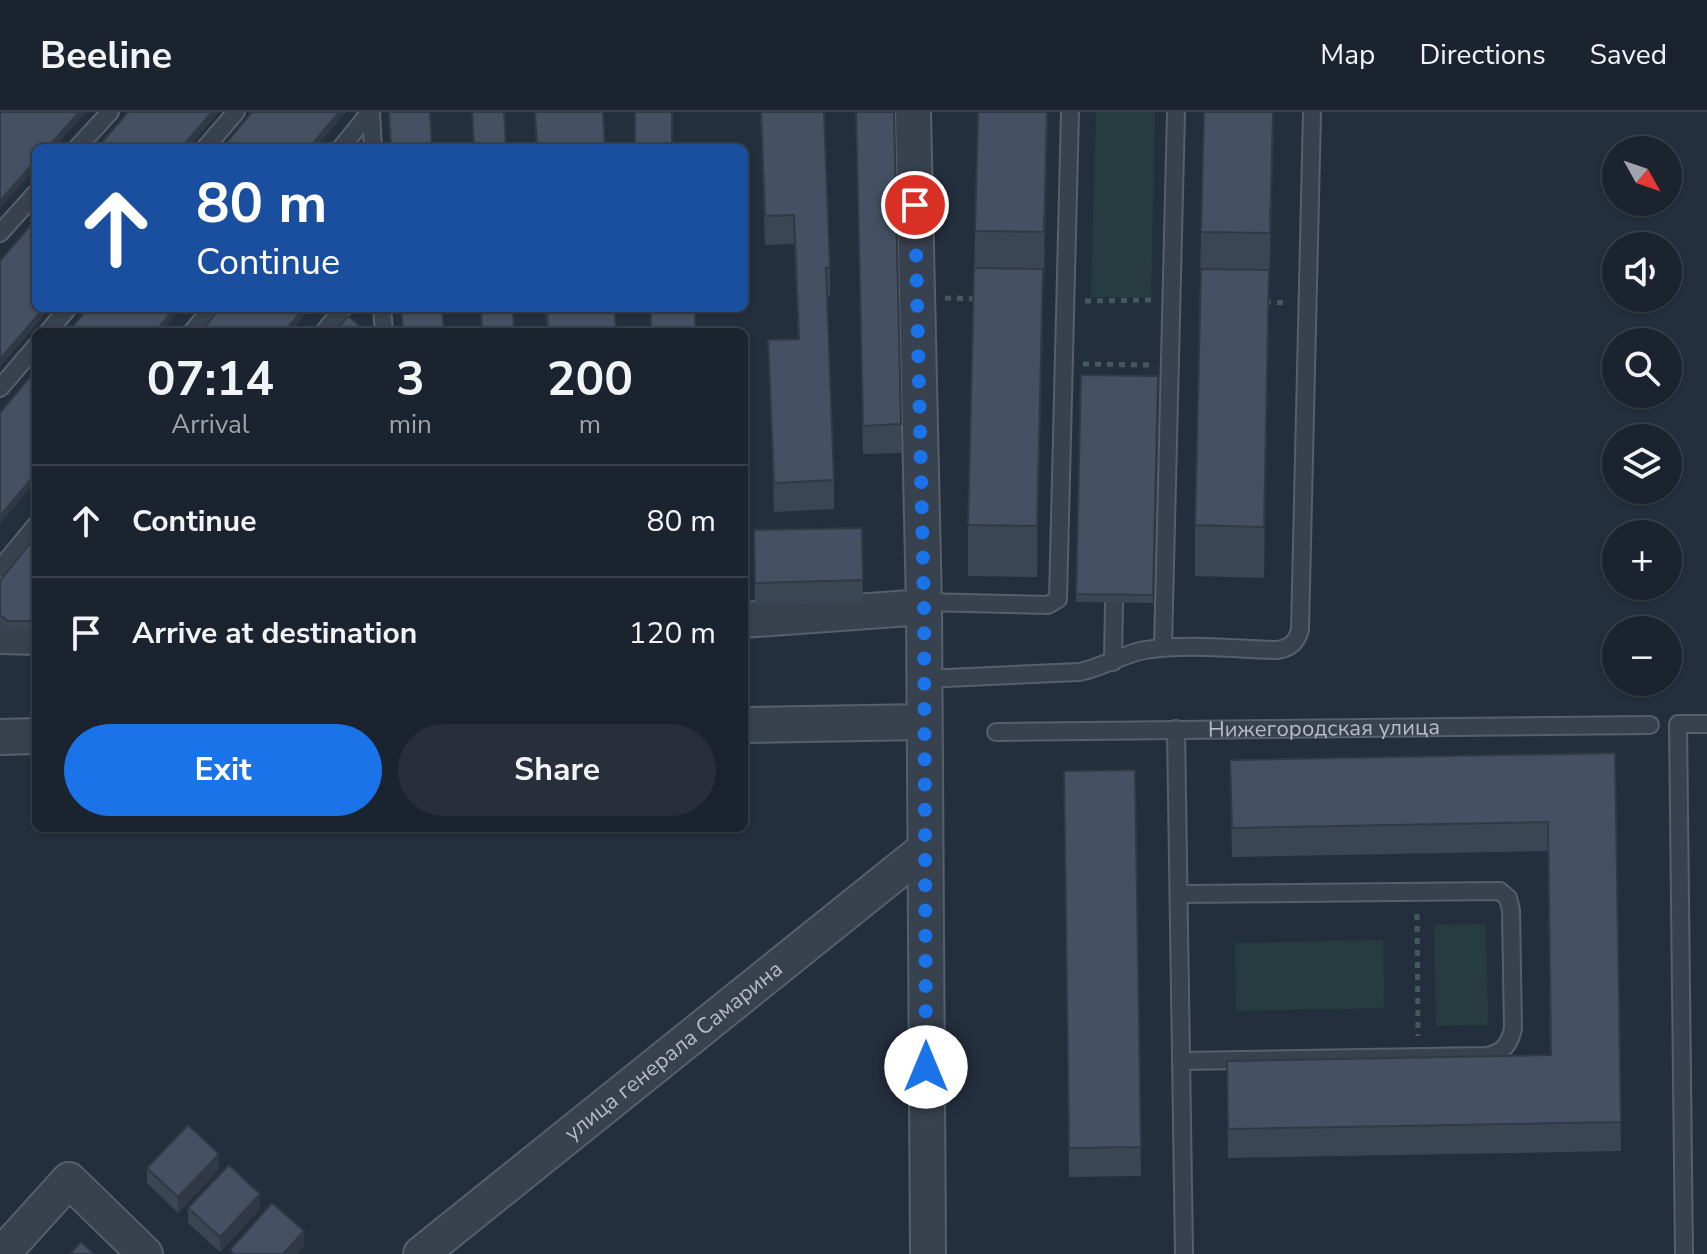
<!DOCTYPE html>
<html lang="en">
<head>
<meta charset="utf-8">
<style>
	body { margin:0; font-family:"Nunito Sans",sans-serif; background:#282f3a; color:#f1f3f6; height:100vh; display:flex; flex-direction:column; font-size:30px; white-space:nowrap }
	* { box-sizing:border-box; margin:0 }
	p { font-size:26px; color:#a0a4aa }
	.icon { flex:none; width:44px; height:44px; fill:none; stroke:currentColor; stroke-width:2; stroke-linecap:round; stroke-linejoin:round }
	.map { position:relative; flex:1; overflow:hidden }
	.side { position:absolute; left:32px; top:216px; width:716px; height:504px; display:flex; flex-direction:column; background:#1b232e; border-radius:12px; box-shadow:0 2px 6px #0004,0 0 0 2px #39404a }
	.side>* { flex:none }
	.banner { position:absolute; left:32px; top:32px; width:716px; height:168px; border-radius:12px; box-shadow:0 2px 6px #0004,0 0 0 2px #39404a; background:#1a4fa0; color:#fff; overflow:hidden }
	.needle { width:52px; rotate:130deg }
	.fabs { position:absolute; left:1602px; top:24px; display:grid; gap:16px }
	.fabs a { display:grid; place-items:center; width:80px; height:80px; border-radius:50%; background:#1b232e; box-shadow:0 2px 6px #0004,0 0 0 2px #39404a; font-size:40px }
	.pin { position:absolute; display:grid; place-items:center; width:68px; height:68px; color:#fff; margin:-34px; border:4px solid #fff; border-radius:50%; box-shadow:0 2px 8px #0007 }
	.me { position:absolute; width:88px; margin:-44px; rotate:0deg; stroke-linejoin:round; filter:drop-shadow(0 0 6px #0008) }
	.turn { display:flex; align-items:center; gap:28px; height:168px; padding:0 32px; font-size:36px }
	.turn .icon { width:104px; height:104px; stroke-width:2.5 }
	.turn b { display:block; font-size:56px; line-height:68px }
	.eta { display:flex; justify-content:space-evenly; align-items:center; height:136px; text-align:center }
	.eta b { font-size:48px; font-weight:700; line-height:56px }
	.cta { display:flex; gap:16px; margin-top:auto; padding:16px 32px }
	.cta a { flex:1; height:92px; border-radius:48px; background:#1a73e8; color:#fff; font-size:32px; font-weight:700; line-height:92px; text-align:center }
	.cta a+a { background:#282f3a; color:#f1f3f6 }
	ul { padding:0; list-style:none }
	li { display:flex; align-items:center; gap:24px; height:112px; padding:0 32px; border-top:2px solid #39404a }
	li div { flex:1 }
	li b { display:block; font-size:30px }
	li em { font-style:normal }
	header { display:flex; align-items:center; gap:48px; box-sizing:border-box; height:112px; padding:0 40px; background:#1b232e; border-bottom:2px solid #39404a }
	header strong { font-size:38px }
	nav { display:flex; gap:44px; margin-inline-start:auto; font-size:28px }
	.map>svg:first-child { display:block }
	.green { fill:#263c3f }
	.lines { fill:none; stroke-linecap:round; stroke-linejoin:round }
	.lane-casing { stroke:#565f6c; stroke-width:20 }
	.street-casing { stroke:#565f6c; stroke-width:38 }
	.path { stroke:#44595c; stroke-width:5; stroke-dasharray:6 6; stroke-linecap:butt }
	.lane { stroke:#38414e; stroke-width:16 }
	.street { stroke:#38414e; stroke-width:34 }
	.wall { fill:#3b4654 }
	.shaded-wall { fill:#303945 }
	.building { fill:#455162; stroke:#303945; stroke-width:2 }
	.route { stroke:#1a73e8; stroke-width:14; stroke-dasharray:0 25.2 }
	.labels { text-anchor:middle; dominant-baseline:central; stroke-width:6; stroke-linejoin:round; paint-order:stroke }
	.street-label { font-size:22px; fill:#b4bcc9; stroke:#1d2633 }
</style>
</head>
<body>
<header>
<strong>Beeline</strong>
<nav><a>Map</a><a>Directions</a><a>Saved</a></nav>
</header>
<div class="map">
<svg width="1707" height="1142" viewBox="0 0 1707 1142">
	<rect width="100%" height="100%" fill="#242f3e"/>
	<path class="green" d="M 1096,0 L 1155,0 L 1151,186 L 1091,185 Z
		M 1486,812 L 1488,913 L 1436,914 L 1434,813 Z
		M 1383,828 L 1384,896 L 1236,899 L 1235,831 Z"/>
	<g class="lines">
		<g class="lane-casing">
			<g id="lane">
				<path d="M 371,0 L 373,36"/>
				<path d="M 77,36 L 110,0"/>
				<path d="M 205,36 L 236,0"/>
				<path d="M 341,36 L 370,0"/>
				<path d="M 0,121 L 36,81"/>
				<path d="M 382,196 L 384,220"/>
				<path d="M 48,220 L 68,196"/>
				<path d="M 192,220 L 212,196"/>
				<path d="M 324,220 L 343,196"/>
				<path d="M 0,276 L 36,234"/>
				<path d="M 0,457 L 36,413"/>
				<path d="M 923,490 L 1048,493 L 1058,487 L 1070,0"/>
				<path d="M 1163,535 L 1176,0"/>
				<path d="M 1113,550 L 1114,490"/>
				<path d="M 924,567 L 1079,560 C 1102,556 1122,542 1145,538 C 1187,531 1234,537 1277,538 C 1290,536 1296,531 1300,518 L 1312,0"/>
				<path d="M 1176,617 L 1184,1142"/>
				<path id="s1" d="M 996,620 L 1650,613"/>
				<path d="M 1179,782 L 1500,779 L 1508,786 L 1511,798 L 1513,917 C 1509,933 1503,941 1486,944 L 1181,949"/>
				<path d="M 1684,1142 L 1678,612 L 1707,612"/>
			</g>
		</g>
		<g class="street-casing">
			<g id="street">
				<path d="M 913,0 L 924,495 L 928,1142"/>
				<path d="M 744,508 L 924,495"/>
				<path d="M 0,524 L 36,525"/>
				<path d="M 744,613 L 924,610"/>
				<path d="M 0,625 L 36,624"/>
				<path d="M 2,1142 L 69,1068 L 145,1142"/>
				<path id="s2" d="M 421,1142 L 925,737"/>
			</g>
		</g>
		<path class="path" d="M 945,186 L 979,187
			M 1085,189 L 1151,188
			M 1265,190 L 1287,191
			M 1083,252 L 1149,253
			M 1417,802 L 1418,924"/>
		<use href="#lane" class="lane"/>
		<use href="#street" class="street"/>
	</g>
	<path class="wall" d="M 534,0 L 603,0 L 605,36 L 536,36 Z
		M 760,0 L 824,0 L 830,156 L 830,185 L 827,185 L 834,368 L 834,397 L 774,400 L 768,228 L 798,227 L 794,132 L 765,133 Z
		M 856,0 L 901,312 L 901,341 L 863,342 Z
		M 978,0 L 1048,0 L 1044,171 L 1043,171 L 1037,465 L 968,464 L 968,413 Z
		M 1274,0 L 1269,172 L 1264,466 L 1195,464 L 1195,413 L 1201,120 Z
		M 545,196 L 614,196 L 616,220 L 547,220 Z
		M 1081,263 L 1158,264 L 1153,491 L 1076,490 Z
		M 862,416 L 863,490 L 755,493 L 754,418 Z
		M 36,424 L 36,516 L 8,517 L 0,510 L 0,469 Z
		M 1615,641 L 1621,1039 L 1228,1046 L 1227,949 L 1550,943 L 1548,739 L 1232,745 L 1230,648 Z
		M 1135,658 L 1141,1064 L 1069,1065 L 1064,659 Z
		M 147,1056 L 219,1057 L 178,1101 L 147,1071 Z
		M 188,1096 L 260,1097 L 220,1140 L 188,1111 Z"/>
	<path class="shaded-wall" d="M 79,0 L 86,0 L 54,36 L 47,36 Z
		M 212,0 L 219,0 L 188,36 L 181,36 Z
		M 339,0 L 346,0 L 316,36 L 309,36 Z
		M 1047,0 L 1048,0 L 1044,171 L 1044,120 Z
		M 1273,0 L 1274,0 L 1270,172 L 1270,121 Z
		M 36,48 L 36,56 L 0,96 L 0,89 Z
		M 1043,157 L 1043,208 L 1037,465 L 1037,414 Z
		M 1269,158 L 1269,209 L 1264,466 L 1264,415 Z
		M 44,196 L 50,196 L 0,255 L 0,247 Z
		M 175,196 L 181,196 L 161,220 L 155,220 Z
		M 304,196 L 310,196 L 291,220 L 284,220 Z
		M 36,361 L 36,369 L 0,412 L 0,404 Z
		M 219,1042 L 219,1057 L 178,1101 L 178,1085 Z
		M 260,1082 L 260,1097 L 220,1140 L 220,1125 Z
		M 304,1119 L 304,1134 L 297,1142 L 283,1142 Z"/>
	<path class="building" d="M 0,0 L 79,0 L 47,36 L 36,36 L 36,48 L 0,89 Z
		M 128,0 L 212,0 L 181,36 L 97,36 Z
		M 252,0 L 339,0 L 309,36 L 222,36 Z
		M 389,0 L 430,0 L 432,36 L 391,36 Z
		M 472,0 L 504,0 L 506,36 L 474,36 Z
		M 535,0 L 603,0 L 605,36 L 537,36 Z
		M 635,0 L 672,0 L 672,36 L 635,36 Z
		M 761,0 L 824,0 L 830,156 L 826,156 L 834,368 L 774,371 L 768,228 L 799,227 L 794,103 L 765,104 Z
		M 856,0 L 894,0 L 901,312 L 863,314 Z
		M 978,0 L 1047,0 L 1044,120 L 975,119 Z
		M 1204,0 L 1273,0 L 1270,121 L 1201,120 Z
		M 36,107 L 36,196 L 44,196 L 0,247 L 0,149 Z
		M 974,156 L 1043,157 L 1037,414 L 968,413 Z
		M 1201,157 L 1269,158 L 1264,415 L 1195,413 Z
		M 88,196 L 175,196 L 155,220 L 68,220 Z
		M 220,196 L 304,196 L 284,220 L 201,220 Z
		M 401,196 L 442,196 L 444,220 L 403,220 Z
		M 481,196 L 513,196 L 514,220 L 482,220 Z
		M 547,196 L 614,196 L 616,215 L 548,219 Z
		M 651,196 L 695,196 L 695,220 L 651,220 Z
		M 348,204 L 367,220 L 335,220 Z
		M 36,258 L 36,361 L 0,404 L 0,301 Z
		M 1081,263 L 1158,264 L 1153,483 L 1076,482 Z
		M 862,416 L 863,468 L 755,471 L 754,418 Z
		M 36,424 L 36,509 L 8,509 L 0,503 L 0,469 Z
		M 1615,641 L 1621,1010 L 1228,1017 L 1227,949 L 1551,943 L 1548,710 L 1232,716 L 1230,648 Z
		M 1135,658 L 1141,1035 L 1069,1036 L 1064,659 Z
		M 188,1013 L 219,1042 L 178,1085 L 147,1056 Z
		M 229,1053 L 260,1082 L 220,1125 L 188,1096 Z
		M 272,1091 L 304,1119 L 283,1142 L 234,1142 L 230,1138 Z
		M 81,1130 L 94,1142 L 70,1142 Z"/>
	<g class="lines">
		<path class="route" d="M 915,93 L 924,495 L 926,955"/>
	</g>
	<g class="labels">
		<g class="street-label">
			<text stroke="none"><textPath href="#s1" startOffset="328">Нижегородская улица</textPath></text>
			<text stroke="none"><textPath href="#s2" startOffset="324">улица генерала Самарина</textPath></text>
		</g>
	</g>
</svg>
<div class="fabs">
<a><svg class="needle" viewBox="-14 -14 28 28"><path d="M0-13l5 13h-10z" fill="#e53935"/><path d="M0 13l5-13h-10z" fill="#a0a4aa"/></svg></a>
<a><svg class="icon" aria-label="sound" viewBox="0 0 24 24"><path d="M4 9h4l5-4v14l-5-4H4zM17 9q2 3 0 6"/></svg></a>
<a><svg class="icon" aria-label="search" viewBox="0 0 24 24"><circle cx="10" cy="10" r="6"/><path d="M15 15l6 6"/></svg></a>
<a><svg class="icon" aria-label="layers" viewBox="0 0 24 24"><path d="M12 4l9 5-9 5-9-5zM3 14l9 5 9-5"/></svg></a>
<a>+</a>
<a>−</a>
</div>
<div class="pin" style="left:915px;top:93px;background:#d93025"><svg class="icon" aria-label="arrive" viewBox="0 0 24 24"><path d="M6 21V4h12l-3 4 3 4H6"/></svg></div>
<svg class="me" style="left:926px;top:955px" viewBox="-20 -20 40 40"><circle r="19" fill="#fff"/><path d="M0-13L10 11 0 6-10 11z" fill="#1a73e8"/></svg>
<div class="banner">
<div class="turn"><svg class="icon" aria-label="ahead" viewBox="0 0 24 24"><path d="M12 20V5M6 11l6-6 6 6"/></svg><div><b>80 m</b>Continue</div></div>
</div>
<section class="side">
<div class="eta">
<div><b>07:14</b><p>Arrival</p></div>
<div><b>3</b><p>min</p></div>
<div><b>200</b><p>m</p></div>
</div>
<ul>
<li><svg class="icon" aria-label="ahead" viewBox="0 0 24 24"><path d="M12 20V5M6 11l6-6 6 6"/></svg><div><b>Continue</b></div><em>80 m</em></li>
<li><svg class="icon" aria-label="arrive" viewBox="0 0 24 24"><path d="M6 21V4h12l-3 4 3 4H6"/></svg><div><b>Arrive at destination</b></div><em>120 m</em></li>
</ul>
<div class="cta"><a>Exit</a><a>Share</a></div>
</section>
</div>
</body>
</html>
